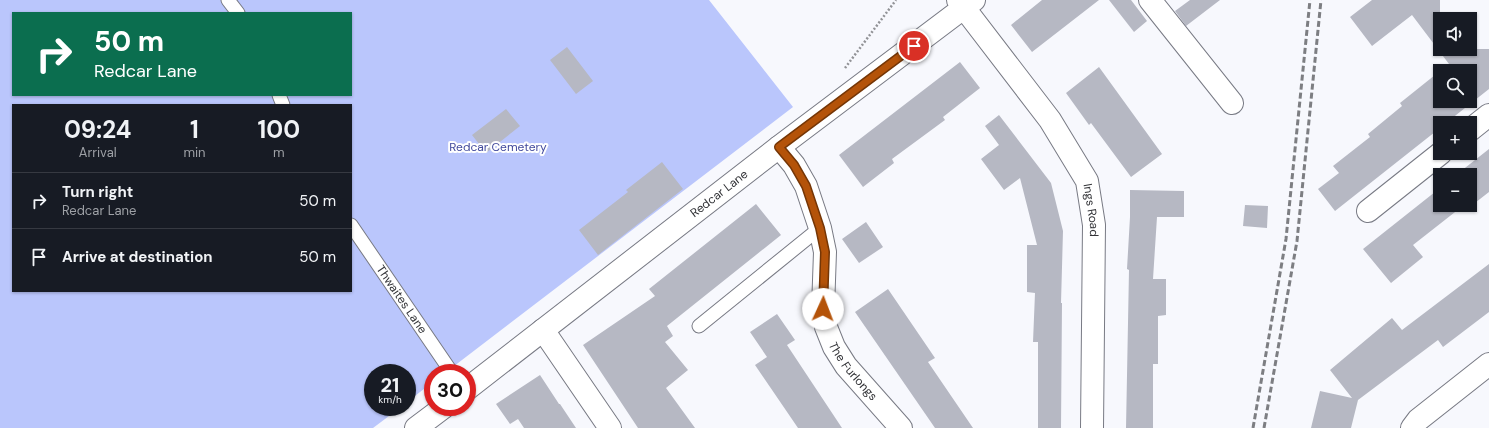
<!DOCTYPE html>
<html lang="en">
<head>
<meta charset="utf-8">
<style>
	body { margin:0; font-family:"DM Sans",sans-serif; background:#242831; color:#f1f3f6; height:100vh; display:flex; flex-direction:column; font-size:15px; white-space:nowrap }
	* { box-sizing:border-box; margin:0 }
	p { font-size:13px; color:#9ea1a6 }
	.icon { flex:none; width:22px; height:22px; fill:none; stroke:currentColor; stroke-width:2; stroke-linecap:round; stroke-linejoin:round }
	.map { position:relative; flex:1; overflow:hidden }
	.panel { position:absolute; left:12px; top:104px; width:340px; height:188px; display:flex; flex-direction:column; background:#171b24; border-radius:0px; box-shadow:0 1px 3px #0004 }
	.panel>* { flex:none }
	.guide { position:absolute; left:12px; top:12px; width:340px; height:84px; border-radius:0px; box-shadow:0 1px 3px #0004; background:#0b6e4f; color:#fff; overflow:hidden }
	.fabs { position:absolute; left:1433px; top:12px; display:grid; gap:8px }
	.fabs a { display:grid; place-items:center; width:44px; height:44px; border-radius:0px; background:#171b24; box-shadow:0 1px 3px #0004; font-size:20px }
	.speed { position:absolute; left:364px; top:364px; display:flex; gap:8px; font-size:20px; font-weight:700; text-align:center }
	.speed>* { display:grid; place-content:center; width:52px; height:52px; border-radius:50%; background:#171b24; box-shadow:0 1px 3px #0004; line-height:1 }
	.speed small { font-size:10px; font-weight:400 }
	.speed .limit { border:6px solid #d22; background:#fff; color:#111 }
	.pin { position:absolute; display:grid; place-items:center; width:34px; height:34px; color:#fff; margin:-17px; border:2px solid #fff; border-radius:50%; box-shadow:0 1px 4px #0007 }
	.me { position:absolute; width:44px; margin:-22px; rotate:2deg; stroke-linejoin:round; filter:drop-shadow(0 0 3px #0008) }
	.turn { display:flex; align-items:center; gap:14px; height:84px; padding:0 16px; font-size:18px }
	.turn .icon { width:52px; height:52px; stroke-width:2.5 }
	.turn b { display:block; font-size:28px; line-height:34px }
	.eta { display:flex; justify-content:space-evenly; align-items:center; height:68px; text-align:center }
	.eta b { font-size:24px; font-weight:700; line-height:28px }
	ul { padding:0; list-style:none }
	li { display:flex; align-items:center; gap:12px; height:56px; padding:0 16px; border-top:1px solid #363941 }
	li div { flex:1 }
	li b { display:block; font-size:15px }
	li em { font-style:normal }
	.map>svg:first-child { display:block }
	.green { fill:#bac6fc; fill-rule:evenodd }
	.building { fill:#b6b8c3 }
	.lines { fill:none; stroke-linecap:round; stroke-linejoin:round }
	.service-casing { stroke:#787a84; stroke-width:15 }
	.minor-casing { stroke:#787a84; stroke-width:24 }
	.secondary-casing { stroke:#787a84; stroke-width:24 }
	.path { stroke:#929397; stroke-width:2.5; stroke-dasharray:2 2; stroke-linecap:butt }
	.service { stroke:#fff; stroke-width:13 }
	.minor { stroke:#fff; stroke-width:22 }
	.secondary { stroke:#fff; stroke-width:22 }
	.rail { stroke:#7d7e82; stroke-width:3; stroke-dasharray:6 3; stroke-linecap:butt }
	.route-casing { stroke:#753606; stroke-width:10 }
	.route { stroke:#b45309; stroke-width:7 }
	.labels { text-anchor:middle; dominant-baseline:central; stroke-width:4; stroke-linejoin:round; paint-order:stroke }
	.park-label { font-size:12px; fill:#434b9d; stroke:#fff }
	.street-label { font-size:12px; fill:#323337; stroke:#fff }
</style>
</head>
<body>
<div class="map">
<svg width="1489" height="428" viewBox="0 0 1489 428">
	<rect width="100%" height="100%" fill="#f7f8fd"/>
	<path class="green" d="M 0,0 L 709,0 L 793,107 L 445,373 L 433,373 L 433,382 L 407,402 L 407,373 L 373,373 L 373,407 L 401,407 L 373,428 L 0,428 ZM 13,13 L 351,13 L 351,95 L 13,95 ZM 13,105 L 351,105 L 351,291 L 13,291 Z"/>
	<path class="building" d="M 1042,0 L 1099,0 L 1032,52 L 1011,25 Z
		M 1109,0 L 1131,0 L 1147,21 L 1134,32 Z
		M 1190,0 L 1220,0 L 1186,26 L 1175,11 Z
		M 1372,0 L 1440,0 L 1440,49 L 1489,49 L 1489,89 L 1446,123 L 1440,123 L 1440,128 L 1335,211 L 1318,189 L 1339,173 L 1333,166 L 1370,137 L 1368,134 L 1402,106 L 1400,103 L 1440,71 L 1440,101 L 1470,101 L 1470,71 L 1441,71 L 1449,64 L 1412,15 L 1372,46 L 1350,17 Z
		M 567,47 L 593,81 L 576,94 L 550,60 Z
		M 960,62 L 980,88 L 943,117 L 945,120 L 892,159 L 894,163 L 863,187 L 839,155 Z
		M 1099,67 L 1162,154 L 1131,177 L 1091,123 L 1089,125 L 1066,93 Z
		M 506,109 L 520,126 L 486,153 L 472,135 Z
		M 999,115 L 1051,183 L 1063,231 L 1061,303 L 1062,303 L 1061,428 L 1038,428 L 1038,342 L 1033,342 L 1035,293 L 1027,292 L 1027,245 L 1037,245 L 1020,178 L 1004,190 L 981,159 L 999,145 L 985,126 Z
		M 1489,149 L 1489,192 L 1471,206 L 1470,204 L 1470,175 L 1456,175 Z
		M 662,162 L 683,189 L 598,255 L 579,230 L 628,192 L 626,190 Z
		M 1440,188 L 1440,205 L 1464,205 L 1413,245 L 1423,257 L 1391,283 L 1363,249 Z
		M 1130,190 L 1184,191 L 1184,217 L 1157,217 L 1153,279 L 1166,279 L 1166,315 L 1158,316 L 1158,364 L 1153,364 L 1153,428 L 1126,428 L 1129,270 L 1127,269 L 1130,217 Z
		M 756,204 L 781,235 L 667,326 L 673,336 L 665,342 L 688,370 L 666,388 L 695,428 L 638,428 L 583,345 L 655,296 L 649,289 Z
		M 1245,205 L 1268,206 L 1267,228 L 1243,226 Z
		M 866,222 L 883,247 L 859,263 L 842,239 Z
		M 1489,264 L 1489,312 L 1443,347 L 1438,340 L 1358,400 L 1351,428 L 1311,428 L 1320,391 L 1352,398 L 1330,370 L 1392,318 L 1402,330 Z
		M 888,289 L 935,358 L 928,362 L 973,428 L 935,428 L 855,312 Z
		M 777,314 L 795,340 L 787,345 L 842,428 L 798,428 L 755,365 L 767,357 L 750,332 Z
		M 540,375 L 559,404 L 560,404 L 576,428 L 524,428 L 518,419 L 510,424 L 496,404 Z"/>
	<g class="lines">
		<g class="service-casing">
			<g id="service">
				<path d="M 228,0 L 238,13"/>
				<path d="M 279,95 L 283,105"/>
				<path id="s1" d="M 351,225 L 452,373"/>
				<path d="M 699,326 L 820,228"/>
			</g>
		</g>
		<g class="minor-casing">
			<g id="minor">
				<path id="s2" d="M 958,0 L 1050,120 L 1087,181 L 1094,225 L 1092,428"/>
				<path d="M 1150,0 L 1232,103"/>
				<path d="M 1470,130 L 1489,115"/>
				<path id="s3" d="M 779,147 L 794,165 L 806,186 L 820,228 L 825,252 L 823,309 L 826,327 L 834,347 L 846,366 L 901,428"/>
				<path d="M 1368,211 L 1441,153"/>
				<path d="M 543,330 L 610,428"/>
				<path d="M 1412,428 L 1418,420 L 1489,364"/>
			</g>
		</g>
		<g class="secondary-casing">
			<g id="secondary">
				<path id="s4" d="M 467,389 L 779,147 L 974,0"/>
				<path d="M 416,428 L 444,407"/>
			</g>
		</g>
		<path class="path" d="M 845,68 L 896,0"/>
		<use href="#service" class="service"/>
		<use href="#minor" class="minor"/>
		<use href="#secondary" class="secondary"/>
		<path class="rail" d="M 1253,428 L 1286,239 L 1310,0
			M 1264,428 L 1297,241 L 1321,0"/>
	</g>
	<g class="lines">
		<g class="route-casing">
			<path id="route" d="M 823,309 L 825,252 L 820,228 L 806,186 L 794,165 L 779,147 L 914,46"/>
		</g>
		<use href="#route" class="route"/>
	</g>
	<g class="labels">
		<g class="park-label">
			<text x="498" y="147">Redcar Cemetery</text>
		</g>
		<g class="street-label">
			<text stroke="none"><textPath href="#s4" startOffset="319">Redcar Lane</textPath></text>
			<text stroke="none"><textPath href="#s2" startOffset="252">Ings Road</textPath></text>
			<text stroke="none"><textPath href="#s1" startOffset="90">Thwaites Lane</textPath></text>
			<text stroke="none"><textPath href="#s3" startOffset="244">The Furlongs</textPath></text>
		</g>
	</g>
</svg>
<div class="fabs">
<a><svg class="icon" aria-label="sound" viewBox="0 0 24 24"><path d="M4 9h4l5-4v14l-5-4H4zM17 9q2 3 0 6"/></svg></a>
<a><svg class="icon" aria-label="search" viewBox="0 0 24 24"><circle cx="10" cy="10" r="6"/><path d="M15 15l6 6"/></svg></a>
<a>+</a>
<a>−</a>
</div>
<div class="speed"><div>21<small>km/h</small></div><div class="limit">30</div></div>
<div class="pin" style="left:914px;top:46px;background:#d93025"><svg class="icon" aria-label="arrive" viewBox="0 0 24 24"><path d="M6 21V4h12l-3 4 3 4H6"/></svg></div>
<svg class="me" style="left:823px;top:309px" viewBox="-20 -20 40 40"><circle r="19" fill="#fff"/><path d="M0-13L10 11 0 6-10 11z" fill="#b45309"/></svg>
<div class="guide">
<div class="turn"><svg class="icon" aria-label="right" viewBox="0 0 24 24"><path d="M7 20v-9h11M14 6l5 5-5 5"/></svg><div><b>50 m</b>Redcar Lane</div></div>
</div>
<section class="panel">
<div class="eta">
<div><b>09:24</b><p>Arrival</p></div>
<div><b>1</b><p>min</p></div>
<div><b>100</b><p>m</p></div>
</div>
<ul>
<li><svg class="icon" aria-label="right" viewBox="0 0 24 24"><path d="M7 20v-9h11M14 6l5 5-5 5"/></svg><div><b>Turn right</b><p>Redcar Lane</p></div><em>50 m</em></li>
<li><svg class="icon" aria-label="arrive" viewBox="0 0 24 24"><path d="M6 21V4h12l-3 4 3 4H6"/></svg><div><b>Arrive at destination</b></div><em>50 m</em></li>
</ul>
</section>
</div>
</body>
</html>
